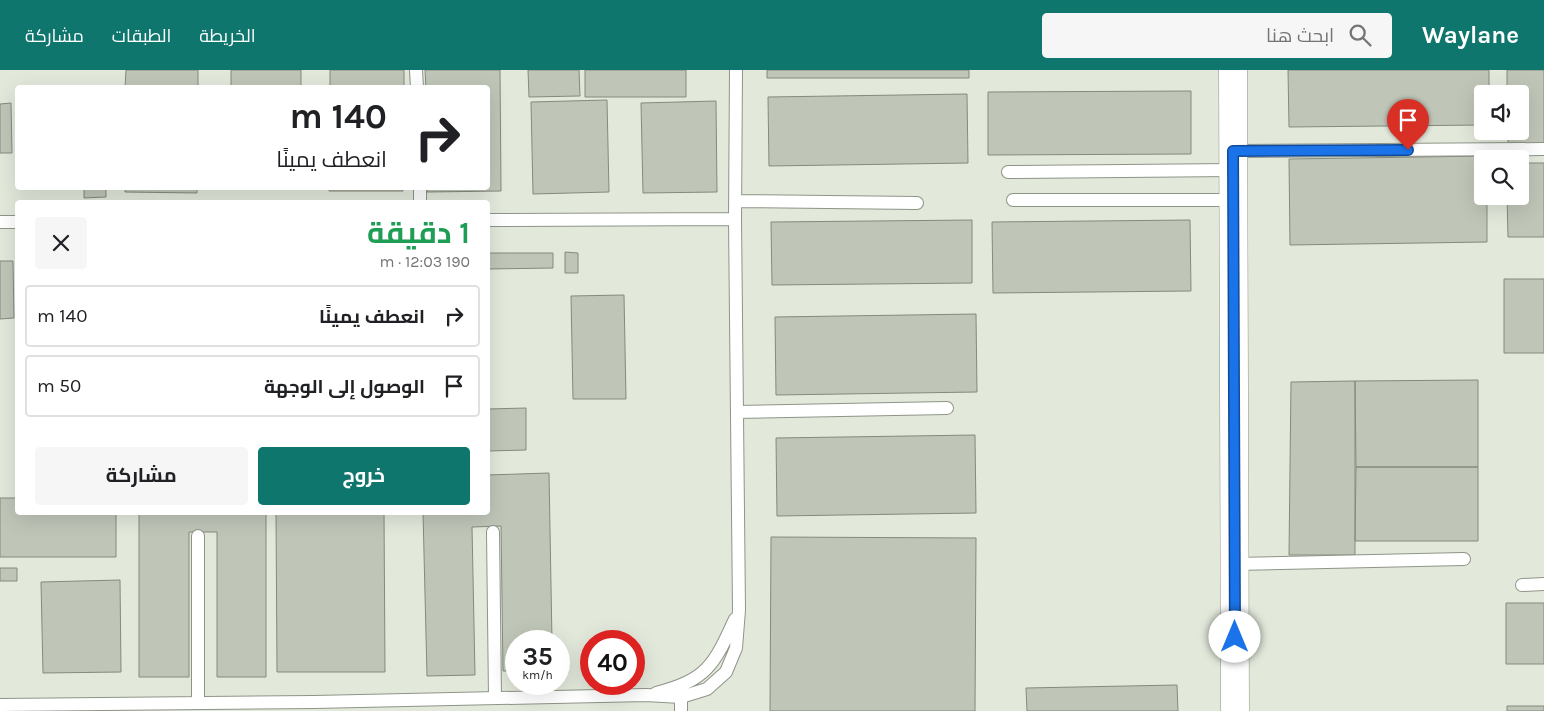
<!DOCTYPE html>
<html lang="ar">
<head>
<meta charset="utf-8">
<style>
	body { margin:0; font-family:Karla,Cairo,sans-serif; background:#f6f6f6; color:#202124; direction:rtl; height:100vh; display:flex; flex-direction:column; font-size:19px; white-space:nowrap }
	* { box-sizing:border-box; margin:0 }
	p { font-size:16px; color:#757577 }
	.icon { flex:none; width:28px; height:28px; fill:none; stroke:currentColor; stroke-width:2; stroke-linecap:round; stroke-linejoin:round }
	.map { position:relative; flex:1; overflow:hidden; direction:ltr }
	.sheet { position:absolute; left:15px; top:130px; width:475px; height:315px; display:flex; flex-direction:column; background:#fff; border-radius:5px; box-shadow:0 5px 20px #0002; direction:rtl }
	.sheet>* { flex:none }
	.guide { position:absolute; left:15px; top:15px; width:475px; height:105px; border-radius:5px; box-shadow:0 5px 20px #0002; direction:rtl; background:#fff; color:#202124; overflow:hidden }
	.buttons { position:absolute; left:1474px; top:15px; display:grid; gap:10px }
	.buttons a { display:grid; place-items:center; width:55px; height:55px; border-radius:5px; background:#fff; box-shadow:0 5px 20px #0002; font-size:25px }
	.speed { position:absolute; left:505px; top:560px; display:flex; gap:10px; font-size:25px; font-weight:700; text-align:center }
	.speed>* { display:grid; place-content:center; width:65px; height:65px; border-radius:50%; background:#fff; box-shadow:0 5px 20px #0002; line-height:1 }
	.speed small { font-size:12px; font-weight:400 }
	.speed .limit { border:8px solid #d22; background:#fff; color:#111 }
	.pin { position:absolute; display:grid; place-items:center; width:42px; height:42px; color:#fff; margin:-51px -21px; border-radius:50% 50% 50% 0; rotate:-45deg; box-shadow:0 0 5px #0007 }
	.pin .icon { rotate:45deg }
	.me { position:absolute; width:55px; margin:-28px; rotate:0deg; stroke-linejoin:round; filter:drop-shadow(0 0 4px #0008) }
	.turn { display:flex; align-items:center; gap:18px; height:105px; padding:0 20px; font-size:22px }
	.turn .icon { width:65px; height:65px; stroke-width:2.5 }
	.turn b { display:block; font-size:35px; line-height:42px }
	.round { display:grid; place-items:center; flex:none; width:52px; height:52px; border-radius:5px; background:#f6f6f6 }
	.headline { display:flex; align-items:center; justify-content:space-between; height:85px; padding:0 20px }
	h1 { font-size:30px; font-weight:700; line-height:38px; color:#1e9e55 }
	.primary-button { display:flex; gap:10px; margin-top:auto; padding:10px 20px }
	.primary-button a { flex:1; height:58px; border-radius:5px; background:#0f766e; color:#fff; font-size:20px; font-weight:700; line-height:58px; text-align:center }
	.primary-button a+a { background:#f6f6f6; color:#202124 }
	ul { padding:0; list-style:none }
	li { display:flex; align-items:center; gap:15px; height:62px; margin:0 10px 8px; padding:0 10px; border:2px solid #e0e0e0; border-radius:5px }
	li div { flex:1 }
	li b { display:block; font-size:19px }
	li em { font-style:normal }
	header { display:flex; align-items:center; gap:30px; box-sizing:border-box; height:70px; padding:0 25px; background:#0f766e; color:#fff }
	header strong { font-size:24px }
	nav { display:flex; gap:28px; margin-inline-start:auto; font-size:18px }
	.search { width:350px; height:45px; background:#f6f6f6; display:flex; align-items:center; gap:12px; box-sizing:border-box; padding:0 18px; border-radius:5px; color:#757577; font-size:19px }
	.map>svg:first-child { display:block }
	.building { fill:#bfc6b8; stroke:#848a7d }
	.lines { fill:none; stroke-linecap:round; stroke-linejoin:round }
	.lane-casing { stroke:#8e9588; stroke-width:14 }
	.secondary-casing { stroke:#8e9588; stroke-width:29 }
	.lane { stroke:#fff; stroke-width:12 }
	.secondary { stroke:#fff; stroke-width:28 }
	.route-casing { stroke:#114b97; stroke-width:12 }
	.route { stroke:#1a73e8; stroke-width:9 }
</style>
</head>
<body>
<header>
<strong>Waylane</strong>
<div class="search"><svg class="icon" aria-label="search" viewBox="0 0 24 24"><circle cx="10" cy="10" r="6"/><path d="M15 15l6 6"/></svg>ابحث هنا</div>
<nav><a>الخريطة</a><a>الطبقات</a><a>مشاركة</a></nav>
</header>
<div class="map">
<svg width="1544" height="641" viewBox="0 0 1544 641">
	<rect width="100%" height="100%" fill="#e2e9db"/>
	<path class="building" d="M 126,0 L 198,0 L 198,18 L 125,18 Z
		M 231,0 L 301,0 L 301,18 L 231,18 Z
		M 330,0 L 404,0 L 404,18 L 330,18 Z
		M 425,0 L 500,0 L 501,121 L 427,122 L 427,118 L 488,118 L 488,18 L 426,18 Z
		M 528,0 L 579,0 L 580,26 L 529,27 Z
		M 585,0 L 686,0 L 686,27 L 585,27 Z
		M 767,0 L 969,0 L 969,8 L 767,8 Z
		M 1288,0 L 1489,0 L 1489,24 L 1482,24 L 1482,55 L 1289,57 Z
		M 1507,0 L 1544,0 L 1544,75 L 1508,75 L 1508,61 L 1520,61 L 1520,24 L 1507,24 Z
		M 1191,21 L 1191,84 L 988,85 L 988,22 Z
		M 967,24 L 968,93 L 769,96 L 768,27 Z
		M 607,30 L 609,122 L 533,124 L 531,32 Z
		M 716,31 L 717,122 L 643,123 L 641,33 Z
		M 11,33 L 12,83 L 0,83 L 0,34 Z
		M 1486,86 L 1486,89 L 1482,89 L 1482,126 L 1487,126 L 1487,172 L 1290,175 L 1289,89 Z
		M 1520,93 L 1544,93 L 1544,167 L 1508,167 L 1507,126 L 1520,126 Z
		M 84,118 L 106,118 L 106,127 L 84,128 Z
		M 125,118 L 197,118 L 197,123 L 125,122 Z
		M 329,118 L 403,118 L 403,121 L 329,121 Z
		M 972,150 L 972,213 L 772,215 L 771,152 Z
		M 1190,150 L 1191,221 L 993,223 L 992,152 Z
		M 565,182 L 578,183 L 578,203 L 565,203 Z
		M 488,183 L 553,183 L 553,198 L 488,199 Z
		M 0,191 L 13,191 L 14,248 L 0,249 Z
		M 1504,209 L 1544,209 L 1544,283 L 1504,283 Z
		M 624,225 L 626,329 L 573,329 L 571,226 Z
		M 976,244 L 977,322 L 776,325 L 775,247 Z
		M 1478,310 L 1478,397 L 1356,397 L 1355,311 Z
		M 1355,311 L 1355,485 L 1289,485 L 1291,312 Z
		M 526,338 L 526,380 L 488,381 L 488,339 Z
		M 975,365 L 976,443 L 777,446 L 776,368 Z
		M 1356,397 L 1478,397 L 1478,471 L 1355,471 Z
		M 549,403 L 552,571 L 516,571 L 516,601 L 503,601 L 501,456 L 472,457 L 475,605 L 427,606 L 423,442 L 488,442 L 488,405 Z
		M 0,428 L 18,428 L 18,442 L 116,442 L 116,487 L 0,487 Z
		M 139,442 L 266,442 L 266,607 L 217,607 L 217,462 L 189,462 L 189,607 L 139,607 Z
		M 276,442 L 384,442 L 385,602 L 277,602 Z
		M 771,467 L 976,468 L 975,641 L 770,641 Z
		M 0,498 L 17,498 L 17,511 L 0,511 Z
		M 120,510 L 121,602 L 43,603 L 41,512 Z
		M 1506,533 L 1544,533 L 1544,594 L 1506,594 Z
		M 1177,615 L 1178,641 L 1027,641 L 1026,618 Z
		M 1507,636 L 1544,636 L 1544,641 L 1507,641 Z"/>
	<g class="lines">
		<g class="lane-casing">
			<path id="lane" d="M 416,0 L 417,18
				M 1233,81 L 1544,79
				M 1008,102 L 1232,100
				M 420,118 L 420,132
				M 1013,130 L 1232,130
				M 735,131 L 917,133
				M 488,150 L 735,149
				M 0,152 L 18,152
				M 737,342 L 947,338
				M 493,462 L 495,628
				M 198,466 L 198,633
				M 1234,494 L 1464,489
				M 1522,515 L 1544,514
				M 656,623 C 707,610 714,595 735,549
				M 681,627 L 681,641
				M 0,635 L 314,632 L 646,625 L 681,627 L 707,619 L 726,602 L 736,578 L 739,540 L 735,149 L 736,0"/>
		</g>
		<g class="secondary-casing">
			<path id="secondary" d="M 1233,0 L 1235,641"/>
		</g>
		<use href="#lane" class="lane"/>
		<use href="#secondary" class="secondary"/>
	</g>
	<g class="lines">
		<g class="route-casing">
			<path id="route" d="M 1235,567 L 1233,81 L 1408,80"/>
		</g>
		<use href="#route" class="route"/>
	</g>
</svg>
<div class="buttons">
<a><svg class="icon" aria-label="sound" viewBox="0 0 24 24"><path d="M4 9h4l5-4v14l-5-4H4zM17 9q2 3 0 6"/></svg></a>
<a><svg class="icon" aria-label="search" viewBox="0 0 24 24"><circle cx="10" cy="10" r="6"/><path d="M15 15l6 6"/></svg></a>
</div>
<div class="speed"><div>35<small>km/h</small></div><div class="limit">40</div></div>
<div class="pin" style="left:1408px;top:80px;background:#d93025"><svg class="icon" aria-label="arrive" viewBox="0 0 24 24"><path d="M6 21V4h12l-3 4 3 4H6"/></svg></div>
<svg class="me" style="left:1235px;top:567px" viewBox="-20 -20 40 40"><circle r="19" fill="#fff"/><path d="M0-13L10 11 0 6-10 11z" fill="#1a73e8"/></svg>
<div class="guide">
<div class="turn"><svg class="icon" aria-label="right" viewBox="0 0 24 24"><path d="M7 20v-9h11M14 6l5 5-5 5"/></svg><div><b>140 m</b>انعطف يمينًا</div></div>
</div>
<section class="sheet">
<div class="headline"><div><h1>1 دقيقة</h1><p>190 m · 12:03</p></div><a class="round"><svg class="icon" aria-label="close" viewBox="0 0 24 24"><path d="M6 6l12 12M18 6L6 18"/></svg></a></div>
<ul>
<li><svg class="icon" aria-label="right" viewBox="0 0 24 24"><path d="M7 20v-9h11M14 6l5 5-5 5"/></svg><div><b>انعطف يمينًا</b></div><em>140 m</em></li>
<li><svg class="icon" aria-label="arrive" viewBox="0 0 24 24"><path d="M6 21V4h12l-3 4 3 4H6"/></svg><div><b>الوصول إلى الوجهة</b></div><em>50 m</em></li>
</ul>
<div class="primary-button"><a>خروج</a><a>مشاركة</a></div>
</section>
</div>
</body>
</html>
